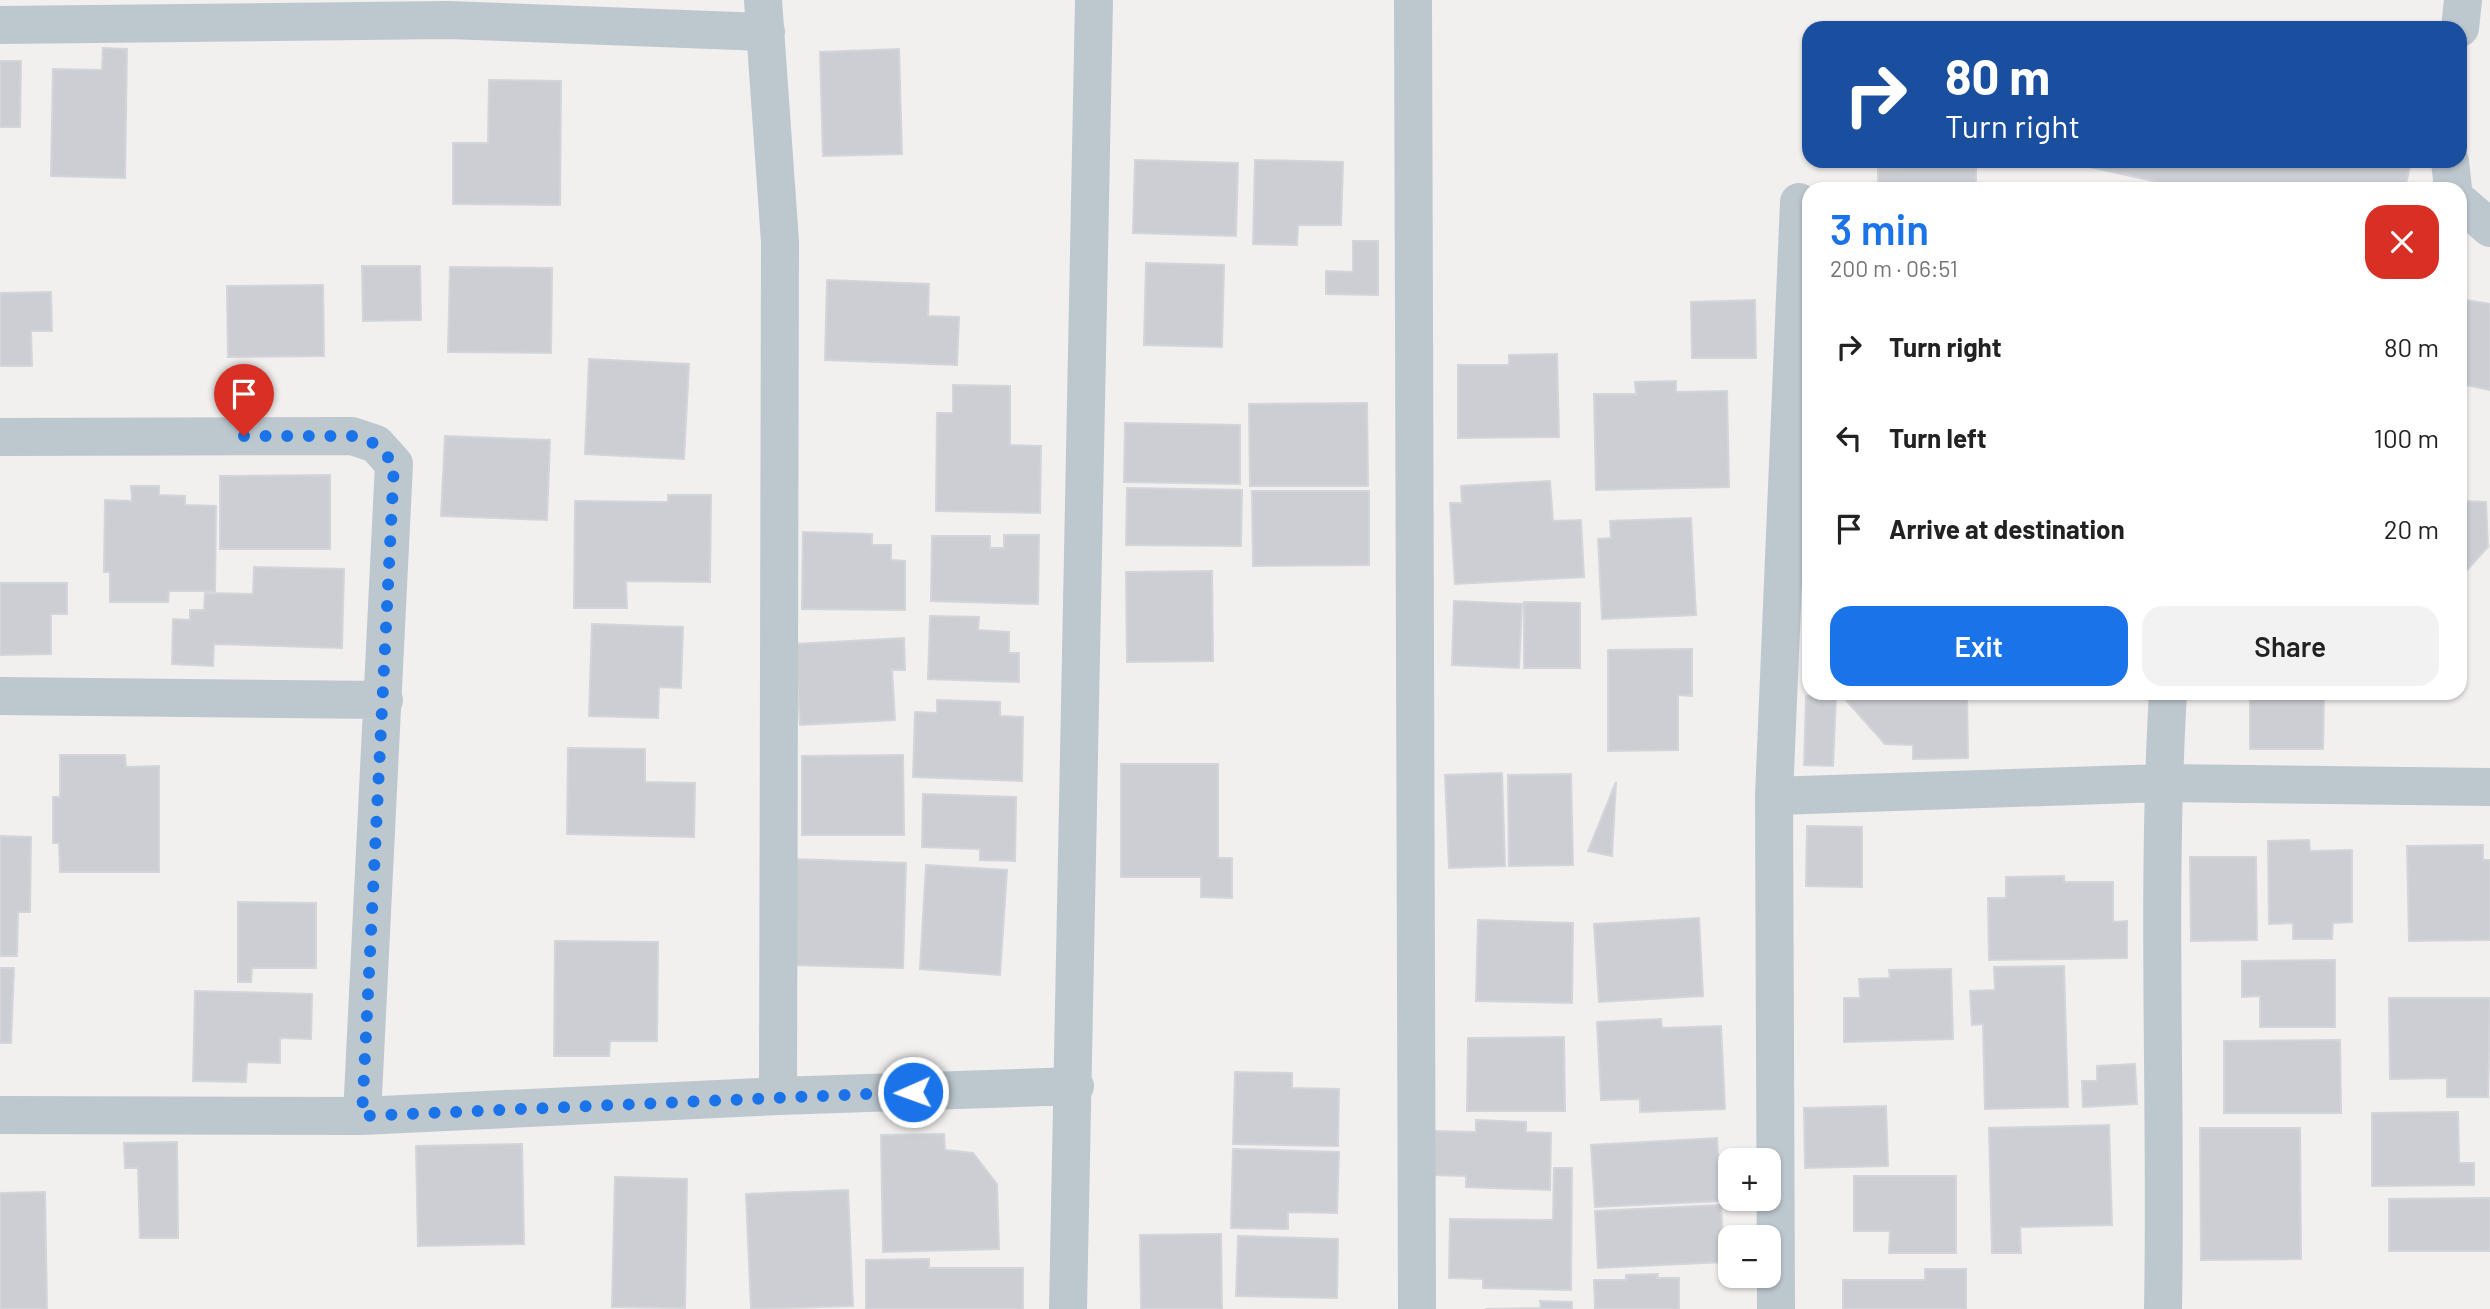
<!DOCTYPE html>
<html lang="en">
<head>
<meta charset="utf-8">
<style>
	body { margin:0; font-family:Barlow,sans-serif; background:#f2f2f2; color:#222; height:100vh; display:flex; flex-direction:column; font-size:26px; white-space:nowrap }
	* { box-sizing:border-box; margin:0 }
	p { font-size:23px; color:#767676 }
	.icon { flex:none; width:38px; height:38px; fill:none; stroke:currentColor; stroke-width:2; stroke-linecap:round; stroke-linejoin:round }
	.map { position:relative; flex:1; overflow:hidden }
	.side { position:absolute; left:1802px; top:182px; width:665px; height:518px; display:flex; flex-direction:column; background:#fff; border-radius:21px; box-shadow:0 2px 5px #0004 }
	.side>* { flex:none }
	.hud { position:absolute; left:1802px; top:21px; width:665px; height:147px; border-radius:21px; box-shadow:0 2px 5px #0004; background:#1a4fa0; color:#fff; overflow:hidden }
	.buttons { position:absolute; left:1718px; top:1148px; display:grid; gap:14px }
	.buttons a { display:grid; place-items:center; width:63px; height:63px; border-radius:14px; background:#fff; box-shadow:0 2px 5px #0004; font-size:35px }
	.pin { position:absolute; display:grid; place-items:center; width:60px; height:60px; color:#fff; margin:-72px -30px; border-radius:50% 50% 50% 0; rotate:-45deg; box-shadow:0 0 7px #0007 }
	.pin .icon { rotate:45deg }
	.me { position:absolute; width:77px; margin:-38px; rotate:268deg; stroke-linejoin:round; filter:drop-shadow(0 0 5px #0008) }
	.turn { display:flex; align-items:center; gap:24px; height:147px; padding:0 28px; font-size:32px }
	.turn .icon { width:91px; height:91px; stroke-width:2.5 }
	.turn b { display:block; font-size:49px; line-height:60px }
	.round { display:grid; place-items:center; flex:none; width:74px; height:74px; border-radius:21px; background:#f2f2f2 }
	.head { display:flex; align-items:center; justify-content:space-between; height:119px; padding:0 28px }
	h1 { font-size:42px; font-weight:600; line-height:52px; color:#1a73e8 }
	.button { display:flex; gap:14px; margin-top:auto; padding:14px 28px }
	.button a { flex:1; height:80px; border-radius:21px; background:#1a73e8; color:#fff; font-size:28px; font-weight:600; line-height:80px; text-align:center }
	.button a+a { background:#f2f2f2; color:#222 }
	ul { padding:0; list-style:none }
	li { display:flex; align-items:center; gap:21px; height:91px; padding:0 28px }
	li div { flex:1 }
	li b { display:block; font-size:26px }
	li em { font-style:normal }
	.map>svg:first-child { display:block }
	.building { fill:#ccced4; stroke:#d3d5da; stroke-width:2 }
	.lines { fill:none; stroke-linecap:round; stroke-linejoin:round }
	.street { stroke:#bdc7ce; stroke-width:38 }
	.route { stroke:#1a73e8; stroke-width:12; stroke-dasharray:0 21.6 }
</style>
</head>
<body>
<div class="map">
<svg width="2490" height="1309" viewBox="0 0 2490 1309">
	<rect width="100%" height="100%" fill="#f2efef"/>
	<path class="building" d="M 103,48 L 127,49 L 125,178 L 51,176 L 53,69 L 102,70 Z
		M 899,49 L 902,154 L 823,156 L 820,52 Z
		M 0,61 L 21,61 L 20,127 L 0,127 Z
		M 489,80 L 561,81 L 560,205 L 453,204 L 453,143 L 488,143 Z
		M 1135,160 L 1238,163 L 1236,236 L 1133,233 Z
		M 1255,160 L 1343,162 L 1341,225 L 1298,225 L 1297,245 L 1253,244 Z
		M 2072,161 L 2411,161 L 2405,189 L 2190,189 L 2071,163 Z
		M 1976,168 L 1976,189 L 1878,189 L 1878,169 Z
		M 1353,241 L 1378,241 L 1378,295 L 1326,294 L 1326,271 L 1353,272 Z
		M 1146,263 L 1224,265 L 1222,347 L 1144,345 Z
		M 362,266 L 420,266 L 421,320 L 363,321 Z
		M 450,267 L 552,268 L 551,353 L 448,352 Z
		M 827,280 L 929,284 L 928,316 L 959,317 L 957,365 L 825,360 Z
		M 323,285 L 324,356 L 228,357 L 227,286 Z
		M 51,292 L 52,331 L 31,331 L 32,366 L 0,366 L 0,293 Z
		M 2460,299 L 2490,304 L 2490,390 L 2460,384 Z
		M 1755,300 L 1756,358 L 1692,358 L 1691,302 Z
		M 1557,354 L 1559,437 L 1458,438 L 1458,365 L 1509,365 L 1509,355 Z
		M 589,359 L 689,364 L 684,459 L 585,454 Z
		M 1676,381 L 1676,392 L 1727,391 L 1729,487 L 1596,490 L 1594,394 L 1636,394 L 1635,382 Z
		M 953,385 L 1010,386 L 1010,445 L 1041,446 L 1040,513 L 936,511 L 937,413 L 953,413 Z
		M 1367,403 L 1368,486 L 1250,486 L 1249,404 Z
		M 1125,423 L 1240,425 L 1240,484 L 1124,482 Z
		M 445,436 L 550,440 L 547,520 L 441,516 Z
		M 330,475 L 330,549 L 220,549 L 220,476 Z
		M 1550,481 L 1553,521 L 1581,520 L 1584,577 L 1455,584 L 1450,503 L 1462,503 L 1461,486 Z
		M 131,486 L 159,486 L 159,495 L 185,496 L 185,505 L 216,506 L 215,591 L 169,591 L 168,602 L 110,602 L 110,572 L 104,572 L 105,500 L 132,501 Z
		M 1127,488 L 1242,490 L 1241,546 L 1126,545 Z
		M 1252,491 L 1369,491 L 1369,565 L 1253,566 Z
		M 668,495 L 711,495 L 710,582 L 626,581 L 627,608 L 574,608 L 575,501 L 668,502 Z
		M 2460,501 L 2486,502 L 2488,547 L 2460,578 Z
		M 1691,518 L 1696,615 L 1602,619 L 1598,539 L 1611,538 L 1610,521 Z
		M 803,532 L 872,534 L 872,545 L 891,545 L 891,560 L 905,561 L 905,610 L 802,609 Z
		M 1004,535 L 1039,535 L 1038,604 L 931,601 L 932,536 L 990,536 L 990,548 L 1004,548 Z
		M 254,567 L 344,569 L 342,648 L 214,644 L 213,666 L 172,664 L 173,619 L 190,620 L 190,610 L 204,610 L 205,593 L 253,594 Z
		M 1212,571 L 1213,661 L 1127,662 L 1126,572 Z
		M 0,583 L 67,583 L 67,614 L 51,614 L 51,654 L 0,655 Z
		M 1454,601 L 1522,604 L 1519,668 L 1452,665 Z
		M 1524,602 L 1580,603 L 1580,668 L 1524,668 Z
		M 930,616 L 979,617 L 978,630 L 1009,632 L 1009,653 L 1019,653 L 1019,682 L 928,679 Z
		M 592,624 L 683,627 L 681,688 L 659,687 L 658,718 L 589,716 Z
		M 904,638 L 905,670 L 892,670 L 895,720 L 800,725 L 795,644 Z
		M 1692,649 L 1692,696 L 1678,695 L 1678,750 L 1608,751 L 1608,650 Z
		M 1843,693 L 1967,693 L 1968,758 L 1913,759 L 1913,745 L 1885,744 L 1844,698 Z
		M 2250,693 L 2324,693 L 2323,749 L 2250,749 Z
		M 1806,696 L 1836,697 L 1833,766 L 1804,765 Z
		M 937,700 L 1000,702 L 1000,716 L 1023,717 L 1022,781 L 913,777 L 915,712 L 937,713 Z
		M 568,748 L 645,749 L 645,782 L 695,783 L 694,837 L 567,834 Z
		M 60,755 L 125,755 L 126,767 L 159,766 L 159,872 L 60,872 L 59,843 L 53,843 L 53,797 L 60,797 Z
		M 903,755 L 904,835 L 802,835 L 802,756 Z
		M 1121,764 L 1218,764 L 1218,858 L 1232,858 L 1232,898 L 1201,897 L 1201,877 L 1121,877 Z
		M 1502,773 L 1505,866 L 1449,868 L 1445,775 Z
		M 1571,774 L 1573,865 L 1509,866 L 1508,775 Z
		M 1616,782 L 1612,856 L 1588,851 Z
		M 923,794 L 1016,797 L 1015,861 L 980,860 L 980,849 L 922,847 Z
		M 1807,826 L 1862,827 L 1862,887 L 1806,886 Z
		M 0,836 L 31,837 L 30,912 L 18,912 L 17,956 L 0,956 Z
		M 2309,840 L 2310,851 L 2352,850 L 2352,922 L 2333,923 L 2332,939 L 2293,939 L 2293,923 L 2269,924 L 2268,841 Z
		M 2483,845 L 2483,860 L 2490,860 L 2490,940 L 2409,941 L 2407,846 Z
		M 2190,857 L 2256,857 L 2257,940 L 2191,941 Z
		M 793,859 L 906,863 L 903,968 L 791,965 Z
		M 926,865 L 1007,870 L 1000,975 L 920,969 Z
		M 2064,876 L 2064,882 L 2113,882 L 2113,922 L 2127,921 L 2127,958 L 1989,960 L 1988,898 L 2006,898 L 2006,877 Z
		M 238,902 L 316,903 L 316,968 L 252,968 L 251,982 L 238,982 Z
		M 1699,918 L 1703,996 L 1599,1002 L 1594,924 Z
		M 1478,920 L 1573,923 L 1572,1003 L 1476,1001 Z
		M 555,941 L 658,942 L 657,1041 L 610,1041 L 609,1056 L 554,1056 Z
		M 2335,960 L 2335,1027 L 2260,1027 L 2260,996 L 2242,997 L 2242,961 Z
		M 2064,966 L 2068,1107 L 1985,1109 L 1983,1024 L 1972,1025 L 1970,991 L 1995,990 L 1994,967 Z
		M 0,968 L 14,968 L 11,1043 L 0,1043 Z
		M 1951,969 L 1953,1039 L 1844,1042 L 1844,998 L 1860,998 L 1859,979 L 1890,978 L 1889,970 Z
		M 195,991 L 312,994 L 311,1039 L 280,1038 L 280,1063 L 247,1062 L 246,1082 L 193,1081 Z
		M 2389,998 L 2490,998 L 2488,1097 L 2447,1097 L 2447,1078 L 2390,1079 Z
		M 1661,1019 L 1662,1028 L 1721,1026 L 1725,1109 L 1640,1112 L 1640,1099 L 1601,1100 L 1597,1022 Z
		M 1564,1037 L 1565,1111 L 1467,1111 L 1468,1038 Z
		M 2340,1040 L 2341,1113 L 2224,1113 L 2224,1041 Z
		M 2135,1064 L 2137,1104 L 2083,1107 L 2082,1081 L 2097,1081 L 2097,1066 Z
		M 1235,1072 L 1292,1073 L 1292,1088 L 1339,1089 L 1338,1146 L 1233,1144 Z
		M 1886,1106 L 1888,1166 L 1805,1168 L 1804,1108 Z
		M 2458,1112 L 2459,1163 L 2474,1163 L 2474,1185 L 2372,1186 L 2372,1113 Z
		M 1476,1120 L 1526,1122 L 1526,1132 L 1551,1133 L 1550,1190 L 1466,1187 L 1466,1176 L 1433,1175 L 1435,1131 L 1476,1132 Z
		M 2109,1125 L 2112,1225 L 2020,1227 L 2021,1253 L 1992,1253 L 1989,1128 Z
		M 2200,1128 L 2300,1128 L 2301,1259 L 2201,1260 Z
		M 944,1134 L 945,1150 L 973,1153 L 997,1184 L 999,1249 L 883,1252 L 881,1135 Z
		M 1717,1138 L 1721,1201 L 1595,1207 L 1591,1145 Z
		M 177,1142 L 178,1238 L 140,1238 L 138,1168 L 125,1168 L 124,1143 Z
		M 522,1144 L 524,1244 L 418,1246 L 416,1146 Z
		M 1233,1149 L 1339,1152 L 1337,1213 L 1288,1212 L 1288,1229 L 1231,1228 Z
		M 1554,1168 L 1572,1168 L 1571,1290 L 1483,1288 L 1483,1279 L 1449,1278 L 1450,1219 L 1553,1220 Z
		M 1854,1176 L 1956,1176 L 1956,1253 L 1889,1253 L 1890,1231 L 1854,1231 Z
		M 615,1177 L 687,1179 L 685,1308 L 612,1307 Z
		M 848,1190 L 853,1306 L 751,1309 L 746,1194 Z
		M 45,1192 L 47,1309 L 0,1309 L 0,1193 Z
		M 2490,1198 L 2490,1251 L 2389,1251 L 2389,1199 Z
		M 1721,1205 L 1724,1262 L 1598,1268 L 1595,1211 Z
		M 1221,1234 L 1222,1309 L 1141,1309 L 1140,1235 Z
		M 1238,1236 L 1338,1239 L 1337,1298 L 1236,1296 Z
		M 929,1259 L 929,1268 L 1023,1268 L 1023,1309 L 866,1309 L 866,1260 Z
		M 1925,1269 L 1966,1269 L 1966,1309 L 1843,1309 L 1843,1280 L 1925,1280 Z
		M 1658,1274 L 1657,1278 L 1679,1278 L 1679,1309 L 1595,1309 L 1594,1280 L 1626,1280 L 1626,1275 Z
		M 1540,1301 L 1572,1302 L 1572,1309 L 1485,1309 L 1541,1308 Z"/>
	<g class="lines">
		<path class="street" d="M 763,0 L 780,242 L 778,1096
			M 1413,0 L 1417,1309
			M 0,25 L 448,20 L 766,32
			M 2460,28 L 2463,0
			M 2450,161 L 2453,189
			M 2460,202 L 2490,228
			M 0,437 L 352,436 L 376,444 L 394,464 L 362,1116
			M 0,696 L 384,700
			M 1774,796 L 2163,783 L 2490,787
			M 0,1115 L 362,1116 L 778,1096 L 1075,1086
			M 1068,1309 L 1094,0
			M 1776,1309 L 1774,796 L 1799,202
			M 2163,1309 C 2167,1104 2156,898 2168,693"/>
	</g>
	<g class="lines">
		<path class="route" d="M 244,436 L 352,436 L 376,444 L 394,464 L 362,1116 L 913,1092"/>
	</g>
</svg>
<div class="buttons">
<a>+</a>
<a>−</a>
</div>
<div class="pin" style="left:244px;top:436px;background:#d93025"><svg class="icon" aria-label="arrive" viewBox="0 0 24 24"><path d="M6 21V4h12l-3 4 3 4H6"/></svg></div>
<svg class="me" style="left:913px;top:1092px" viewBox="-20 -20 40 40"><circle r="17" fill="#1a73e8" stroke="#fff" stroke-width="3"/><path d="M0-11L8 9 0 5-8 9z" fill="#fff"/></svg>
<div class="hud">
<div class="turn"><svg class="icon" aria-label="right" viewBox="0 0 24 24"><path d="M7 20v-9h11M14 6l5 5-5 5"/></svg><div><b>80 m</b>Turn right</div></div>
</div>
<section class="side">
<div class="head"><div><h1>3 min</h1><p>200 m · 06:51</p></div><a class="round" style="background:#d93025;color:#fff"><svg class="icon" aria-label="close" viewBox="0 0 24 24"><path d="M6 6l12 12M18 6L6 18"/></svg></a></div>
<ul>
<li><svg class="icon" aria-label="right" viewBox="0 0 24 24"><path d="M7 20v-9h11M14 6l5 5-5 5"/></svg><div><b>Turn right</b></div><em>80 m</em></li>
<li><svg class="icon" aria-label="left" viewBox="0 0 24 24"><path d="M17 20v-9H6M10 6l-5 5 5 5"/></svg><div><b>Turn left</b></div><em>100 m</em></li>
<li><svg class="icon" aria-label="arrive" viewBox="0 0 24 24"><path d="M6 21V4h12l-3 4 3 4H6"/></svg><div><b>Arrive at destination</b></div><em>20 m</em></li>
</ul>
<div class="button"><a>Exit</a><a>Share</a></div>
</section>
</div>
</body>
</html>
